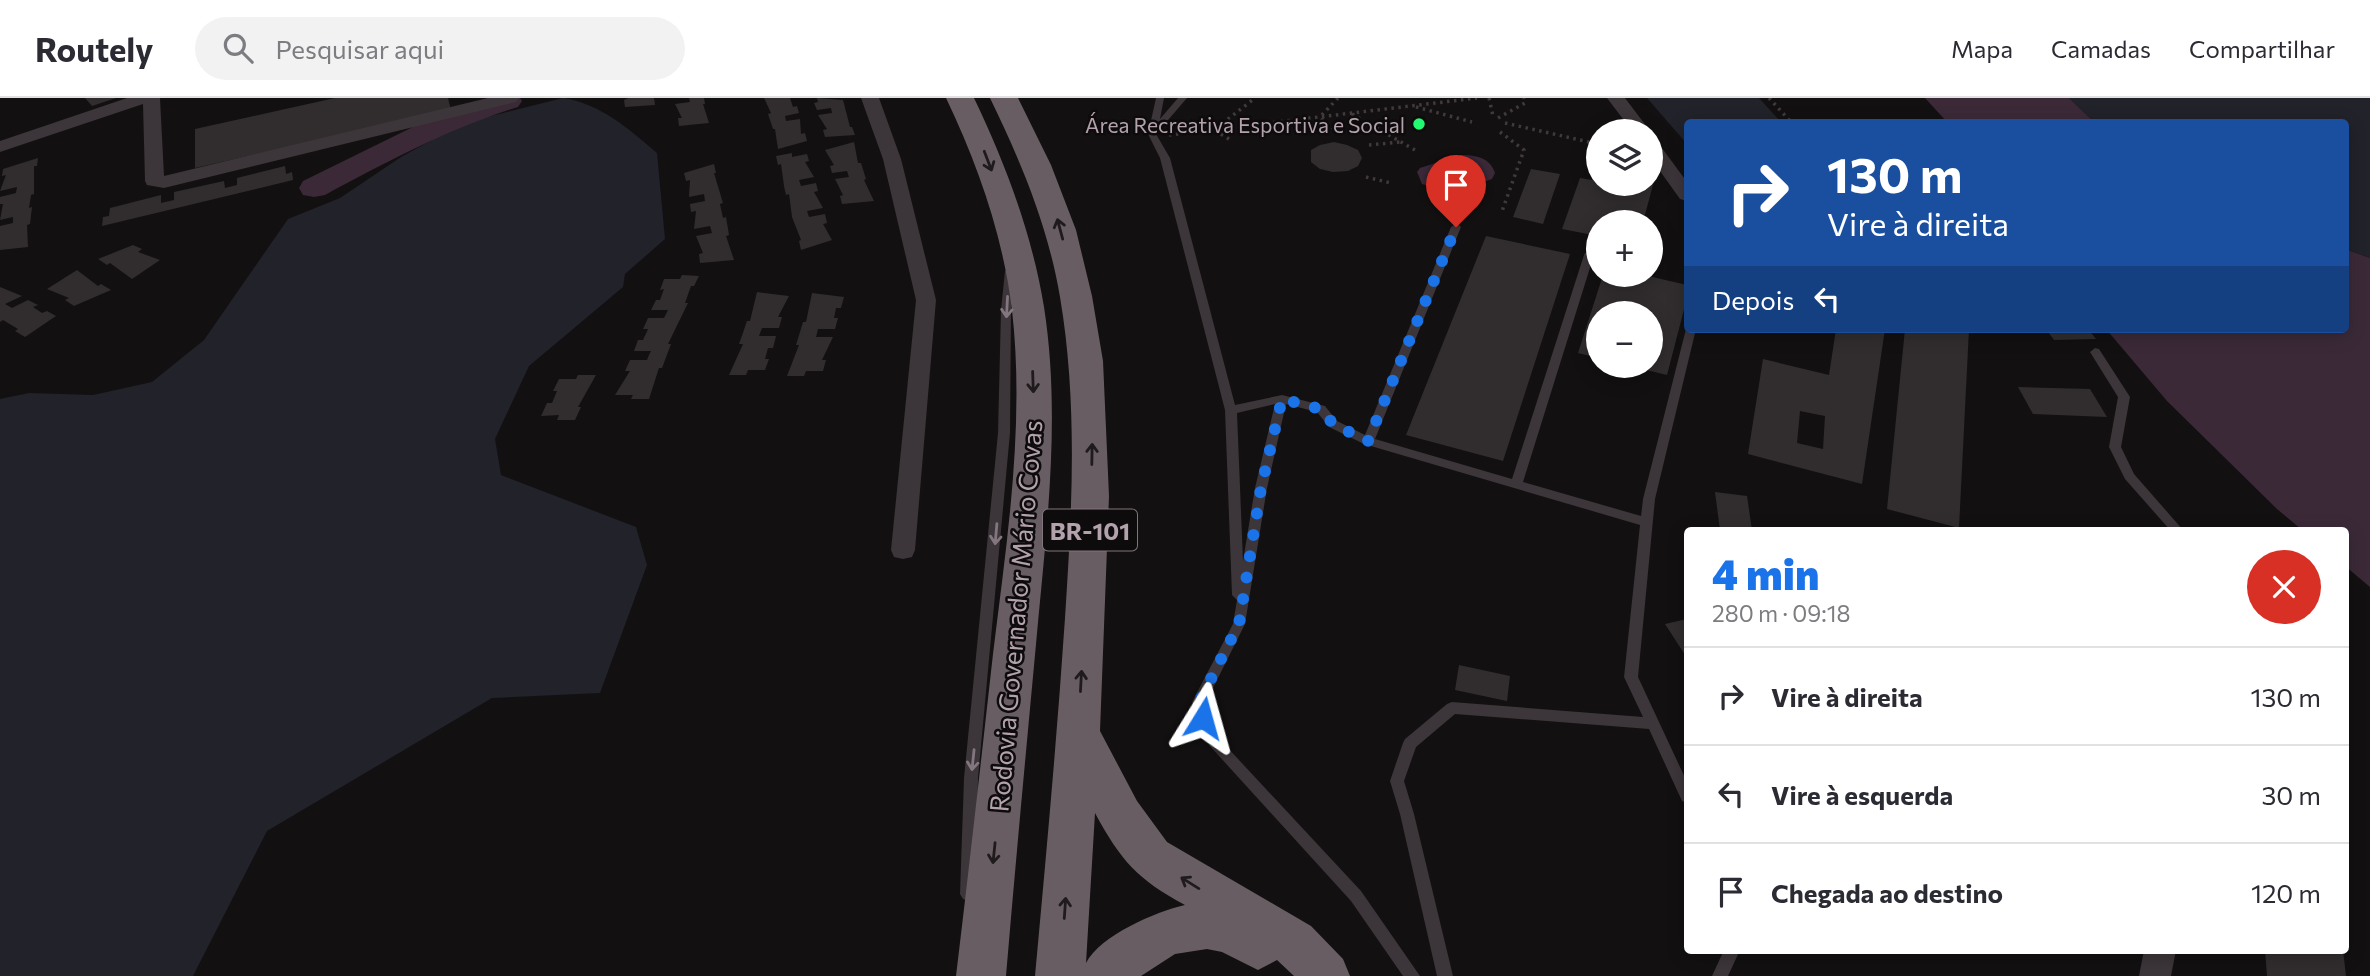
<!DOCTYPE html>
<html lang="pt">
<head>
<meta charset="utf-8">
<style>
	body { margin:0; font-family:Commissioner,sans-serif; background:#f2f2f3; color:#2b2b33; height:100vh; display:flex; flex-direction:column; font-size:26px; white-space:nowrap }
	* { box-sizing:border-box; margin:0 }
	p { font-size:23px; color:#7c7c81 }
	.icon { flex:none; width:38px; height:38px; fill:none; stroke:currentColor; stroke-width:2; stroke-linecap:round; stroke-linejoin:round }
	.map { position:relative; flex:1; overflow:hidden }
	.side { position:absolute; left:1684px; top:429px; width:665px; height:427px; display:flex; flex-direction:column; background:#fff; border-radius:7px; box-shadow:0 4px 18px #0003 }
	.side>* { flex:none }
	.top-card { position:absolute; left:1684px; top:21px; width:665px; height:214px; border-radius:7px; box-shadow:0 4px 18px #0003; background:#1a4fa0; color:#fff; overflow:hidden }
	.tools { position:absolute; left:1586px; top:21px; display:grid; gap:14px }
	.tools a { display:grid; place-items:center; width:77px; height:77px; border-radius:50%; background:#fff; box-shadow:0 4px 18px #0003; font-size:35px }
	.pin { position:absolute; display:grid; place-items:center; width:60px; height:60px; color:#fff; margin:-72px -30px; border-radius:50% 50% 50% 0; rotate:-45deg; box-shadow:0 0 7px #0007 }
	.pin .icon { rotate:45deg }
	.me { position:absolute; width:77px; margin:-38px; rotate:8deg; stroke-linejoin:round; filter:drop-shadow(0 0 5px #0008) }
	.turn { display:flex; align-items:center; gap:24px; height:147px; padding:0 28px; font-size:32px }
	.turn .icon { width:91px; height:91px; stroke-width:2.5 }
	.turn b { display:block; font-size:49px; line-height:60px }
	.then { display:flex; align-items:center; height:66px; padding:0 28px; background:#0003; gap:14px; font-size:26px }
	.round { display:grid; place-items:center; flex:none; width:74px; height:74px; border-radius:37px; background:#f2f2f3 }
	.head { display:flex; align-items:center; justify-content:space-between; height:119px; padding:0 28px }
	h1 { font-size:42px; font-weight:800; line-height:52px; color:#1a73e8 }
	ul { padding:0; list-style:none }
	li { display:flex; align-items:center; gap:21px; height:98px; padding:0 28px; border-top:2px solid #e1e1e2 }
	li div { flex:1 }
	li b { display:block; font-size:26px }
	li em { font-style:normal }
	header { display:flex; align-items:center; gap:42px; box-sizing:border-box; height:98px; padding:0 35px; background:#fff; border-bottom:2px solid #e1e1e2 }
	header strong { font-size:33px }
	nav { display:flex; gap:38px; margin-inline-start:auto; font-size:24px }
	.search { width:490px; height:63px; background:#f2f2f3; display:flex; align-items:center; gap:18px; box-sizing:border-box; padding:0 24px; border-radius:38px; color:#7c7c81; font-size:26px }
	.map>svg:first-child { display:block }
	.green { fill:#21222a }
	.water { fill:#3b2938 }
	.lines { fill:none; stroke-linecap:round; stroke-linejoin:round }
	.river { fill:#3b2938; fill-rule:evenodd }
	.building { fill:#312d2f; fill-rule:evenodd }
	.path { stroke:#40393d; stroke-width:3.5; stroke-dasharray:2.5 4.5; stroke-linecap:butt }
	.service { fill:#3c3539; fill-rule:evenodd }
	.minor { fill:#3c3539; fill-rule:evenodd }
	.motorway { fill:#685d63; fill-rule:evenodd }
	.oneway { stroke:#1f1b1d }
	.oneway2 { stroke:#83767e }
	.route { stroke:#1a73e8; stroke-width:12; stroke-dasharray:0 21.6 }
	.poi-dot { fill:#22f871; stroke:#0d0b0c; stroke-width:2.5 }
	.labels { text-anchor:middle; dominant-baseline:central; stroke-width:5; stroke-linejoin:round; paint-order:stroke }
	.far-poi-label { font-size:21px; fill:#b3a1ac; stroke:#0d0b0c; text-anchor:end }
	.shield { fill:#0d0b0c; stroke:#81747c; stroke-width:2 }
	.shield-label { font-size:24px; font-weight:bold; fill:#b3a1ac }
	.street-label { font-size:26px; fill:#b3a1ac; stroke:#0d0b0c }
</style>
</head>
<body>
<header>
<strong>Routely</strong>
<div class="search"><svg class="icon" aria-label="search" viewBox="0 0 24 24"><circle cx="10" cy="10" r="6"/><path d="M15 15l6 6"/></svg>Pesquisar aqui</div>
<nav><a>Mapa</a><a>Camadas</a><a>Compartilhar</a></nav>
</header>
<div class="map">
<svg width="2370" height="878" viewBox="0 0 2370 878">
	<rect width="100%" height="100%" fill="#121011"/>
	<path class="green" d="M 563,0 C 601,6 629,31 657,55 L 665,141 L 625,176 L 623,189 L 529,268 L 495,341 L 501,377 L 636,429 L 647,467 L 600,595 L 492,600 L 267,733 L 193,878 L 0,878 L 0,301 L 29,295 L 93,297 L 152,284 L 204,242 L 288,121 L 340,100 L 401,59 L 463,25 Z
		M 1647,0 L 1759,0 L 1781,24 L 1687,24 L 1687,46 Z
		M 2069,0 L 2370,0 L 2370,160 L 2345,151 L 2345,24 L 2094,24 Z"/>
	<path class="water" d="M 1925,0 L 2069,0 L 2094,24 L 1947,24 Z
		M 1460,57 C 1475,57 1490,59 1495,75 L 1492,81 C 1479,87 1470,82 1457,85 C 1439,88 1443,92 1422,86 L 1417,74 L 1420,70 Z
		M 2345,151 L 2370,160 L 2370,489 L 2345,468 L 2345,432 L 2302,432 L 2277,411 L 2167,303 L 2106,231 L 2345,231 Z"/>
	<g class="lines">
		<path class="river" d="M 488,0 L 520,0 L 522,3 L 518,9 C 450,30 388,63 325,97 L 314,99 L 303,97 L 299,90 L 303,83 L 423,24 Z"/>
	</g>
	<path class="building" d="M 85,0 L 116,0 L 92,8 Z
		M 335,0 L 448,0 L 451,12 L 195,70 L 195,31 Z
		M 628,0 L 654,0 L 655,7 L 625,9 L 624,2 Z
		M 689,0 L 704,0 L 705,6 L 703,6 L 709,25 L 679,28 L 678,20 L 682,20 L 675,6 L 690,4 Z
		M 764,0 L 790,0 L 793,9 L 797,8 L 799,15 L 785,18 L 786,23 L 800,21 L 801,36 L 805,35 L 807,43 L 778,51 L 775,31 L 773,31 L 768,16 L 771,15 Z
		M 817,0 L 843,2 L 850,29 L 852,29 L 855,37 L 825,39 L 823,32 L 827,31 L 818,17 L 832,15 L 831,10 L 817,12 L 814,5 L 818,4 Z
		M 854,44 L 858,65 L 861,65 L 866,81 L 864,82 L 874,103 L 842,106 L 840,98 L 843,97 L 835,81 L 849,79 L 847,73 L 832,75 L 830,68 L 834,67 L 825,52 Z
		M 1334,44 L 1347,47 L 1358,52 L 1362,60 L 1358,68 L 1348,73 L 1333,74 L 1320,71 L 1311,64 L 1311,52 L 1320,47 Z
		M 792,55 L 792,59 L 807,56 L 809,63 L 805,64 L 814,79 L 799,82 L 801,88 L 816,85 L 818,93 L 814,94 L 823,110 L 807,113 L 809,119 L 825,116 L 827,125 L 823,126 L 832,142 L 801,152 L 799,143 L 801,142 L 792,119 L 789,96 L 786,97 L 784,88 L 781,66 L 778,67 L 776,58 Z
		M 38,60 L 37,68 L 34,68 L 34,96 L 31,97 L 29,110 L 32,109 L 30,126 L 27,127 L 28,149 L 0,152 L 0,128 L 13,125 L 13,119 L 0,122 L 3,106 L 0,106 L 0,99 L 16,95 L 17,89 L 0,93 L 6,77 L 2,78 L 3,71 Z
		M 714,66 L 716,75 L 714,75 L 723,105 L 720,106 L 723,120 L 726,119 L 729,137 L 726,138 L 734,162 L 700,165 L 699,156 L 703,155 L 696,138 L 712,135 L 710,128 L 694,131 L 696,113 L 691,114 L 690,106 L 705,103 L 704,96 L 689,99 L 690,82 L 686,83 L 684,75 Z
		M 285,68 L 286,76 L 292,74 L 293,82 L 102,128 L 103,119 L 109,118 L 110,110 L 161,97 L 161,105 L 174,102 L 174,94 L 224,83 L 225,90 L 237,87 L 237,80 Z
		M 1531,71 L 1560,76 L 1543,126 L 1513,119 Z
		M 1650,71 L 1657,72 L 1643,124 L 1598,124 L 1598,138 L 1562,131 L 1580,80 L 1598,83 L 1598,86 L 1626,89 L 1619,86 L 1650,86 Z
		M 1486,138 L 1570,156 L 1503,363 L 1406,337 Z
		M 133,147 L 142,151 L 138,154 L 160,162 L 132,181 L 110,165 L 107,167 L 98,161 Z
		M 77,172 L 98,188 L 101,186 L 111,192 L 74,208 L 65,202 L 69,200 L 47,191 Z
		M 682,177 L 699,178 L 694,188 L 691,188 L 685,205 L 688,205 L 668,246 L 671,246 L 662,270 L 659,270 L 649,301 L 631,301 L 633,297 L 615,297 L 630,273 L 625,273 L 630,262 L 647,262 L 649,257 L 651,253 L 634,253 L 638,242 L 643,242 L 648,231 L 643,231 L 648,220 L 664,220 L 668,212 L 651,212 L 656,202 L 660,202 L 664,191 L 660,192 L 664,181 L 680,181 Z
		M 1603,177 L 1644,177 L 1687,187 L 1687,200 L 1667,277 L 1634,269 L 1650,268 L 1650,215 L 1598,215 L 1598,260 L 1578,255 Z
		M 0,189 L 22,198 L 5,206 L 12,210 L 28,202 L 38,207 L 33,209 L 42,215 L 47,213 L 56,218 L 25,239 L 15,233 L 18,231 L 3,222 L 0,224 Z
		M 757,194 L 789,198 L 778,219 L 782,219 L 779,230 L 762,230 L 759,238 L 776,238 L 773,250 L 768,250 L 765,261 L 769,261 L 765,272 L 748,272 L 746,277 L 729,277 L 743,246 L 739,246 L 747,223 L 750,223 Z
		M 812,195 L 844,199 L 841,210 L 836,210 L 834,220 L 838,220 L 835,231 L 818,231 L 816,239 L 833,239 L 822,262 L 826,262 L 823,273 L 806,273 L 804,278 L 787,278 L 799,247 L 796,247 L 803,224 L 806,224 Z
		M 1836,231 L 1885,231 L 1862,386 L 1748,356 L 1763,261 L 1829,277 ZM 1800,313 L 1825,318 L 1823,351 L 1797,345 Z
		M 1905,231 L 1969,231 L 1959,430 L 1887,411 Z
		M 2046,231 L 2088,231 L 2096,241 L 2054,242 Z
		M 578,277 L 596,277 L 578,309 L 581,309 L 575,322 L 557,322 L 559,317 L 541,318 L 547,305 L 552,305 L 557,293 L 553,293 L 559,281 L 576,281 Z
		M 2018,289 L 2090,291 L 2107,319 L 2033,316 Z
		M 1715,394 L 1747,398 L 1752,432 L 1720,432 Z
		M 1687,521 L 1687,560 L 1665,526 Z
		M 1459,567 L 1510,578 L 1507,603 L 1455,592 Z
		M 2265,852 L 2343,852 L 2346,878 L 2267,878 Z"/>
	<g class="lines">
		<path class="path" d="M 1338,0 L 1320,19 L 1341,37
			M 1489,0 L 1493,18
			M 1769,0 L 1791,24
			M 1416,9 L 1472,24
			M 1352,16 L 1415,52
			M 1498,20 L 1525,5 L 1524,0
			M 1505,25 L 1598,46
			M 1500,34 L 1524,52 L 1501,116
			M 1169,37 L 1477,0
			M 1229,41 L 1214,32 L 1255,0
			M 1369,47 L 1400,44
			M 1366,79 L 1391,85"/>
		<path class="service" d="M 1156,0 L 1164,0 L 1160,21 L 1178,0 L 1187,0 L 1156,36 L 1170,60 L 1235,307 L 1282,297 L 1325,308 L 1337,323 L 1365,337 L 1451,129 L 1456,126 L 1459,127 L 1461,129 L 1375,341 L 1512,381 L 1584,157 L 1585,155 L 1593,155 L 1594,157 L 1523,384 L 1641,418 L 1643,401 L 1686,231 L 1687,229 L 1687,231 L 1696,231 L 1655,401 L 1638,579 L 1687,684 L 1687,705 L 1682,703 L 1649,631 L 1455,616 L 1416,649 L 1404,683 L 1414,716 L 1453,878 L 1437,878 L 1400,716 L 1390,683 L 1403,645 L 1405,641 L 1447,606 L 1452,604 L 1643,619 L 1624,579 L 1640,427 L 1364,346 L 1329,329 L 1317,314 L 1286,306 L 1267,390 L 1245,526 L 1206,604 L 1212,633 L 1361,793 L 1420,878 L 1403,878 L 1351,803 L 1199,636 L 1192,604 L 1233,526 L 1237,502 L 1232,497 L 1225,312 L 1160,60 L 1148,36 ZM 1275,306 L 1255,390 L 1243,463 L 1237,315 Z
			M 1010,170 L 1015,173 L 1011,212 L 1010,335 L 978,680 L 976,796 L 973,801 L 968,803 L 963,801 L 960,796 L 964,680 L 998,335 L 1001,212 L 1005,173 Z
			M 2095,250 L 2099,251 L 2130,299 L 2121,349 L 2134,376 L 2183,432 L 2170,432 L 2125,381 L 2109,349 L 2118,299 L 2090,254 Z
			M 1724,852 L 1740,852 L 1728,878 L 1712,878 Z"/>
		<path class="minor" d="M 127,0 L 160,0 L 164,78 L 488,0 L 519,0 L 516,4 L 164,90 L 147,87 L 145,83 L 143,6 L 0,54 L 0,43 Z
			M 861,0 L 879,0 L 901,61 L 936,202 L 915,452 L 912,459 L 903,461 L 894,459 L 891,452 L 916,202 L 883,61 Z
			M 1607,0 L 1625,0 L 1650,33 L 1632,33 Z
			M 1650,41 L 1656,42 L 1687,84 L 1687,103 L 1680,101 L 1650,59 Z
			M 2144,852 L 2176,852 L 2171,878 L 2139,878 Z"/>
		<path class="motorway" d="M 946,0 L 974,0 C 1006,67 1032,136 1044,209 C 1062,324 1045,442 1035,557 C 1025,664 1015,771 1006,878 L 956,878 C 969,771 981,663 993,556 C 1007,442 1025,327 1012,212 C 1003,138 978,67 946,0 Z
			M 990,0 L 1018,0 L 1051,67 L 1076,132 L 1092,198 L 1103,263 L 1109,398 L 1100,633 L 1137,703 L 1167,744 L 1311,828 L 1343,861 L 1350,878 L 1294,878 L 1277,862 L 1258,872 L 1222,854 L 1207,851 L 1175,856 L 1141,878 L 1035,878 C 1046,759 1057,639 1065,520 C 1072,413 1078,305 1060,199 C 1048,128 1021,64 990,0 ZM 1095,715 C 1121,763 1137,781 1185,807 C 1155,814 1101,837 1086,865 Z"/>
	</g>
	<defs><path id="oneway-shaft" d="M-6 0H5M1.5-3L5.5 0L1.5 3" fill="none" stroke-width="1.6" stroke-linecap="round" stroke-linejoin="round" transform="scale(1.75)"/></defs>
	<g class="oneway">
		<use href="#oneway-shaft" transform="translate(988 63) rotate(69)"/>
		<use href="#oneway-shaft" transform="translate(1060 131) rotate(-105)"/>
		<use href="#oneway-shaft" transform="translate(1033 284) rotate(88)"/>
		<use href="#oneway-shaft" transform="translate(1092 356) rotate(-89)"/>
		<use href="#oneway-shaft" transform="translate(1081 583) rotate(-87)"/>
		<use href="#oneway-shaft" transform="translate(994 755) rotate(96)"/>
		<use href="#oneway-shaft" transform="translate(1190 785) rotate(-148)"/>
		<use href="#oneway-shaft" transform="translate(1065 810) rotate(-86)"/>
	</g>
	<g class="oneway2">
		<use href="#oneway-shaft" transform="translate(1007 209) rotate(93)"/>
		<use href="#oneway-shaft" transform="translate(996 436) rotate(95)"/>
		<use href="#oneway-shaft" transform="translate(973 662) rotate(96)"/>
	</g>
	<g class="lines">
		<path class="route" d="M 1203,620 L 1199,604 L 1239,526 L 1261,390 L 1282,301 L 1321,311 L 1333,326 L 1368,343 L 1456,129"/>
	</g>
	<circle class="poi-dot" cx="1419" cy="26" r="7"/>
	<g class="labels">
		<g class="far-poi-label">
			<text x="1405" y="26">Área Recreativa Esportiva e Social</text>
		</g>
		<rect class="shield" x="1043" y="411.5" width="94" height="41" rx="5"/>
		<g class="shield-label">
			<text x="1090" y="432">BR-101</text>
		</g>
		<g class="street-label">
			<text transform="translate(1015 518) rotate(-85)">Rodovia Governador Mário Covas</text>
		</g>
	</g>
</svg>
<div class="tools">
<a><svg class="icon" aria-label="layers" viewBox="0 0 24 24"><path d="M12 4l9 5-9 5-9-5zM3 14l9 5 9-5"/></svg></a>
<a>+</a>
<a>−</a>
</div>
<div class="pin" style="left:1456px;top:129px;background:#d93025"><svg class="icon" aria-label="arrive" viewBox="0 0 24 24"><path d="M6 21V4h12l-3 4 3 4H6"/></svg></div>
<svg class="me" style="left:1203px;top:620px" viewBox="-20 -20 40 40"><path d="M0-17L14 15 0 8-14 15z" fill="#1a73e8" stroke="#fff" stroke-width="4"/></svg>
<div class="top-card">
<div class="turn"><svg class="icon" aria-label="right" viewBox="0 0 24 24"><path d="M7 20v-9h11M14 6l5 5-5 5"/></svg><div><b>130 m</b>Vire à direita</div></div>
<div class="then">Depois<svg class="icon" aria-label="left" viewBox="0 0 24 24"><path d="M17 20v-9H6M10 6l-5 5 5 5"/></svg></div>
</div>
<section class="side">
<div class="head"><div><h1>4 min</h1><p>280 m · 09:18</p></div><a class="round" style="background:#d93025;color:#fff"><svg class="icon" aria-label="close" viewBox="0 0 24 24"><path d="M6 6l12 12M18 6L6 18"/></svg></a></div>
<ul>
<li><svg class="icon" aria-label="right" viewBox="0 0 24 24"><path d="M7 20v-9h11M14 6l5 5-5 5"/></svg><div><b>Vire à direita</b></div><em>130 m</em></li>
<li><svg class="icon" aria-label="left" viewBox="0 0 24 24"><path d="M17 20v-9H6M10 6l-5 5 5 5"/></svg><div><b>Vire à esquerda</b></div><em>30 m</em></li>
<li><svg class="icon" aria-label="arrive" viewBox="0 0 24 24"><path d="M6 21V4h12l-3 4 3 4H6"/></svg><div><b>Chegada ao destino</b></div><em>120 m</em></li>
</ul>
</section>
</div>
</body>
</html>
